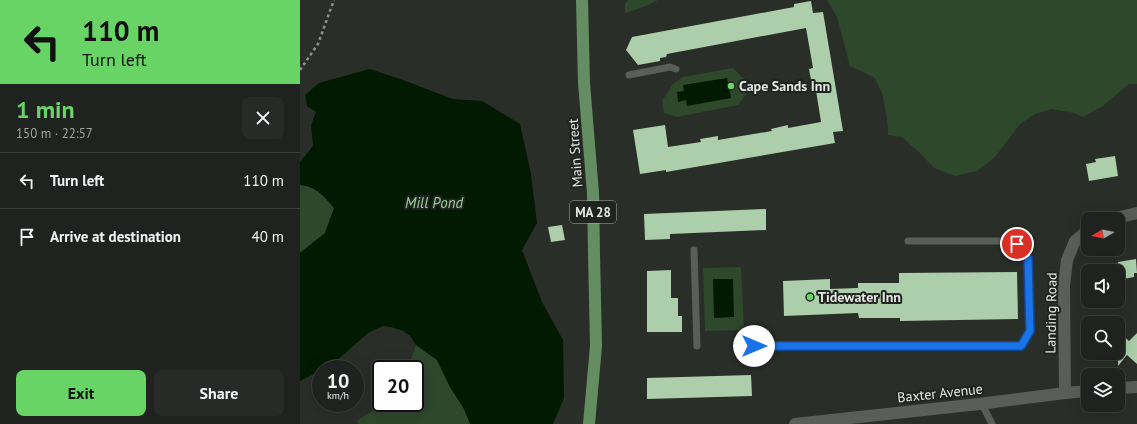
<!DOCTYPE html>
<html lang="en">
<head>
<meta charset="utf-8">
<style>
	body { margin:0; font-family:"PT Sans",sans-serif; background:#282a28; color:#f1f3f6; height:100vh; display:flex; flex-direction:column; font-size:15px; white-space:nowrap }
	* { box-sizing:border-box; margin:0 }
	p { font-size:13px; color:#a2a4a4 }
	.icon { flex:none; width:22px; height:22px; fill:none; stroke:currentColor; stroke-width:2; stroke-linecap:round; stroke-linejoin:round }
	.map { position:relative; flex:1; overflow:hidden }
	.panel { display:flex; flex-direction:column; background:#20221f; width:300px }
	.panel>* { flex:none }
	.top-card { background:#68d465; color:#111; overflow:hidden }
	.needle { width:26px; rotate:260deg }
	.fabs { position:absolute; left:781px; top:212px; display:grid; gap:8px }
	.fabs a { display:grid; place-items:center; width:44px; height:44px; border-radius:8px; background:#20221f; box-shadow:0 4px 16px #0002,0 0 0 1px #3d3f3d; font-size:20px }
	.speed { position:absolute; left:12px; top:360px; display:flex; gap:8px; font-size:20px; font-weight:700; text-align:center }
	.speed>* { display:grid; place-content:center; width:52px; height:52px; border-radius:50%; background:#20221f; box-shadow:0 4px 16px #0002,0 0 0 1px #3d3f3d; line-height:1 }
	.speed small { font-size:10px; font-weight:400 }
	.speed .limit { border:2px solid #111; border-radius:6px; background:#fff; color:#111 }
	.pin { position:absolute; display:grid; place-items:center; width:34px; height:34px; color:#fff; margin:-17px; border:2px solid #fff; border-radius:50%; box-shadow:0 1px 4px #0007 }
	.me { position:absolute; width:44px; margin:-22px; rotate:90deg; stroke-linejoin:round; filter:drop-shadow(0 0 3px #0008) }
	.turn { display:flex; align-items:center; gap:14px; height:84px; padding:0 16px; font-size:18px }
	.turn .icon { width:52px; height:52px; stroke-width:2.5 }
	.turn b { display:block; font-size:28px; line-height:34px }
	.round { display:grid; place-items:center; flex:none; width:42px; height:42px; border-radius:8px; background:#282a28 }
	.summary { display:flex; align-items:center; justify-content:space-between; height:68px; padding:0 16px }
	h1 { font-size:24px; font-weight:800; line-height:30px; color:#68d465 }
	.cta { display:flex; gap:8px; margin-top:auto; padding:8px 16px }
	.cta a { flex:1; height:46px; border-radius:8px; background:#68d465; color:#111; font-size:16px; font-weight:800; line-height:46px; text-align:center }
	.cta a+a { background:#282a28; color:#f1f3f6 }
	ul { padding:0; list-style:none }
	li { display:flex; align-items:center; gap:12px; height:56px; padding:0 16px; border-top:1px solid #3d3f3d }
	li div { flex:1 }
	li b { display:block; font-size:15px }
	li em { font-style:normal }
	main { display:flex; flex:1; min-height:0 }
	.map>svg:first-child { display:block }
	.green { fill:#2e482c }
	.water { fill:#011a01 }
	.building { fill:#acceaa }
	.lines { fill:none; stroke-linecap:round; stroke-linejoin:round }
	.path { stroke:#8d918d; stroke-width:2.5; stroke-dasharray:3 3; stroke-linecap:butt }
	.service { stroke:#5a5e59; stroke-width:7 }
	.minor { stroke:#5a5e59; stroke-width:12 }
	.tertiary { stroke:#5a5e59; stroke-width:12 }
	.primary { stroke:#648d62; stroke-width:12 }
	.route-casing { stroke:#114b97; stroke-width:10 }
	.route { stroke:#1a73e8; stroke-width:7 }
	.poi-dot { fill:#68d465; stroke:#202420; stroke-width:1.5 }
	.labels { text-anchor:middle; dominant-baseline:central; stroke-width:4; stroke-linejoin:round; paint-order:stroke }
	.shield { fill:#202420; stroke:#aaadaa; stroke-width:1 }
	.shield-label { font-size:13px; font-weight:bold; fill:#e5e8e5 }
	.poi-label { font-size:14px; font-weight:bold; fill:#e5e8e5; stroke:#202420; text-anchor:start }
	.street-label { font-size:14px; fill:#e5e8e5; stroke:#202420 }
	.water-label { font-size:15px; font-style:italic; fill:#9ccf99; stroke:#202420 }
</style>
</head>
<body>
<main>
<section class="panel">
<div class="top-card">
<div class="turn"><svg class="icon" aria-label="left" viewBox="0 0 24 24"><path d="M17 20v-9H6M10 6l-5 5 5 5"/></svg><div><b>110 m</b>Turn left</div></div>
</div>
<div class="summary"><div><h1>1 min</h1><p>150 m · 22:57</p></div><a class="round"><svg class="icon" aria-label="close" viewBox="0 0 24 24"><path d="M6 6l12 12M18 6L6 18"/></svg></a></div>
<ul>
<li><svg class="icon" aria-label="left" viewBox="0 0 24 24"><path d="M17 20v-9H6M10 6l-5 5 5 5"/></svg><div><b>Turn left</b></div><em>110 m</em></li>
<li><svg class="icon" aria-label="arrive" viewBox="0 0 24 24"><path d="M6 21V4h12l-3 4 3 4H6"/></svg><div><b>Arrive at destination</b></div><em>40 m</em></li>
</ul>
<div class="cta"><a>Exit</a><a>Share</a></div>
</section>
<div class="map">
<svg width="837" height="424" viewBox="0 0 837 424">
	<rect width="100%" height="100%" fill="#2a2e29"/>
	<path class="green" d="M 328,0 L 358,0 L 346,6 L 325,13 L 325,4 Z
		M 527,0 L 837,0 L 837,84 L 829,84 L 803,106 L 783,117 L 774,113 L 752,109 L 735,114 L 720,124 L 695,157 L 677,171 L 655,176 L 634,168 L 620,153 L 602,137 L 588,135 L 588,126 L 583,96 L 575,78 L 550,66 L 537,17 Z
		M 433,68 L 446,81 L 448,92 L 438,105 L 377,117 L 364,113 L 362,101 L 373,84 L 383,77 Z
		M 0,185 C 16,186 25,197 35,208 L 25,233 L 0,253 Z
		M 441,267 L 444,330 L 405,331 L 403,268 Z
		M 116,345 L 137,360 L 150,387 L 164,409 L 170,424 L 58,424 L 57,421 C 61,418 83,404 87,403 C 93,401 107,403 115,403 L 115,369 L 108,369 Z"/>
	<path class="water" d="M 70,69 L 100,79 L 153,99 L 182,101 L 220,124 L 231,174 L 237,223 L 222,250 L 242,302 L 263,340 L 264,398 L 253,424 L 170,424 L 164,409 L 150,387 L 137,360 L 116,345 L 110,336 L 103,331 L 91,327 L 83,326 L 68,333 L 33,364 L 23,369 L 21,369 L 21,370 L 0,381 L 0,253 L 25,233 L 34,208 C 25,197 16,186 0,185 L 0,162 L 13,146 L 11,125 L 16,112 L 7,106 L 5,95 L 19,83 Z
		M 427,78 L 431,98 L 387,106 L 386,100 L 378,102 L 377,92 L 384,91 L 383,85 Z
		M 413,279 L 433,279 L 434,317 L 414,318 Z"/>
	<path class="building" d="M 511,1 L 513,13 L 523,12 L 543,131 L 533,132 L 535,143 L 366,172 L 366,170 L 340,174 L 333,130 L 365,125 L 368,147 L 401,142 L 400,139 L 418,136 L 418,140 L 472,131 L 471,129 L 488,125 L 488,128 L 521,122 L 515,84 L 512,85 L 509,69 L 513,68 L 506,28 L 367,54 L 366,57 L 360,58 L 360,61 L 338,65 L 326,50 L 332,37 L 494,7 L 494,4 Z
		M 815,156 L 818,176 L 789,181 L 786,164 L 796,162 L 795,159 Z
		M 466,209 L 466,230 L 370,234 L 370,239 L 345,240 L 344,214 Z
		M 262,225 L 265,240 L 251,242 L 248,227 Z
		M 836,259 L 837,273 L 834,273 L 834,277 L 818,280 L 818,262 Z
		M 371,270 L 371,298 L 378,298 L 378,316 L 382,316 L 382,332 L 347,332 L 347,271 Z
		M 717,272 L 718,319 L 600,321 L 600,318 L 559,318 L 558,313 L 484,316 L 483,281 L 530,279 L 530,289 L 558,288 L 558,283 L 599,283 L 599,273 Z
		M 818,331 L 829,341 L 837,333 L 837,364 L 827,355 L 818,366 Z
		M 451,375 L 452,396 L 347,399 L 347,378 Z"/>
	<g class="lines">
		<path class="path" d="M 0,70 L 18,44 L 34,0"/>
		<path class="service" d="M 329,75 L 370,67 L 376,69
			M 394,250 L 397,346
			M 454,346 L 721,346 L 730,331 L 728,258 L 717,244 L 704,241 L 608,241
			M 682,404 L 692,424"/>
		<path class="minor" d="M 811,219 L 837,213
			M 765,393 L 764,286 L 767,260 L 775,241 L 788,230"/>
		<path class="tertiary" d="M 818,388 L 837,387
			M 495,424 L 679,404 L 765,393 L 788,391"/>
		<path class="primary" d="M 282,0 L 284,83 L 293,193 L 294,253 L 296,346 L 289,424"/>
	</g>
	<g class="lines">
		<g class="route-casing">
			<path id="route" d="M 454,346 L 721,346 L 730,331 L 728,258 L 717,244"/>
		</g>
		<use href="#route" class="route"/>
	</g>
	<g class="poi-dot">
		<circle cx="431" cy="86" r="4"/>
		<circle cx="510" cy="297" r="4"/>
	</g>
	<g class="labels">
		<rect class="shield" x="270" y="201" width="46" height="22" rx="3"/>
		<g class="shield-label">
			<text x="293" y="212">MA 28</text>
		</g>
		<g class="poi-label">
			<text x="439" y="86">Cape Sands Inn</text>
			<text x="518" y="297">Tidewater Inn</text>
		</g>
		<g class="street-label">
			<text transform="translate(275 153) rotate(-94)">Main Street</text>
			<text transform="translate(751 313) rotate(-89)">Landing Road</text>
			<text transform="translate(640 393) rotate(-6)">Baxter Avenue</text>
		</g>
		<g class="water-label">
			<text x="134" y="202">Mill Pond</text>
		</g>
	</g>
</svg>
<div class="fabs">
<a><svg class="needle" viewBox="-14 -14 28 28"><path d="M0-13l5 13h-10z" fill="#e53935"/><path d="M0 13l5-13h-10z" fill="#a2a4a4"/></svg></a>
<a><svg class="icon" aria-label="sound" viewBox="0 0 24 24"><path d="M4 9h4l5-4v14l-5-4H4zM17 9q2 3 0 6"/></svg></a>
<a><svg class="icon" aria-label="search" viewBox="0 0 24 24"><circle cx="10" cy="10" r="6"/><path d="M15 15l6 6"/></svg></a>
<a><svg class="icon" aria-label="layers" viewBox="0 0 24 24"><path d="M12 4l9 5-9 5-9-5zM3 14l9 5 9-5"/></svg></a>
</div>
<div class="speed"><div>10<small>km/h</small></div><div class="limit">20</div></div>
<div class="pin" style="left:717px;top:244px;background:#d93025"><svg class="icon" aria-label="arrive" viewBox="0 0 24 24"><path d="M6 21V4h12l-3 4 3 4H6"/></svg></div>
<svg class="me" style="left:454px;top:346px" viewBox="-20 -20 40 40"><circle r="19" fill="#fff"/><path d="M0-13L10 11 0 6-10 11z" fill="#1a73e8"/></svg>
</div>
</main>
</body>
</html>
